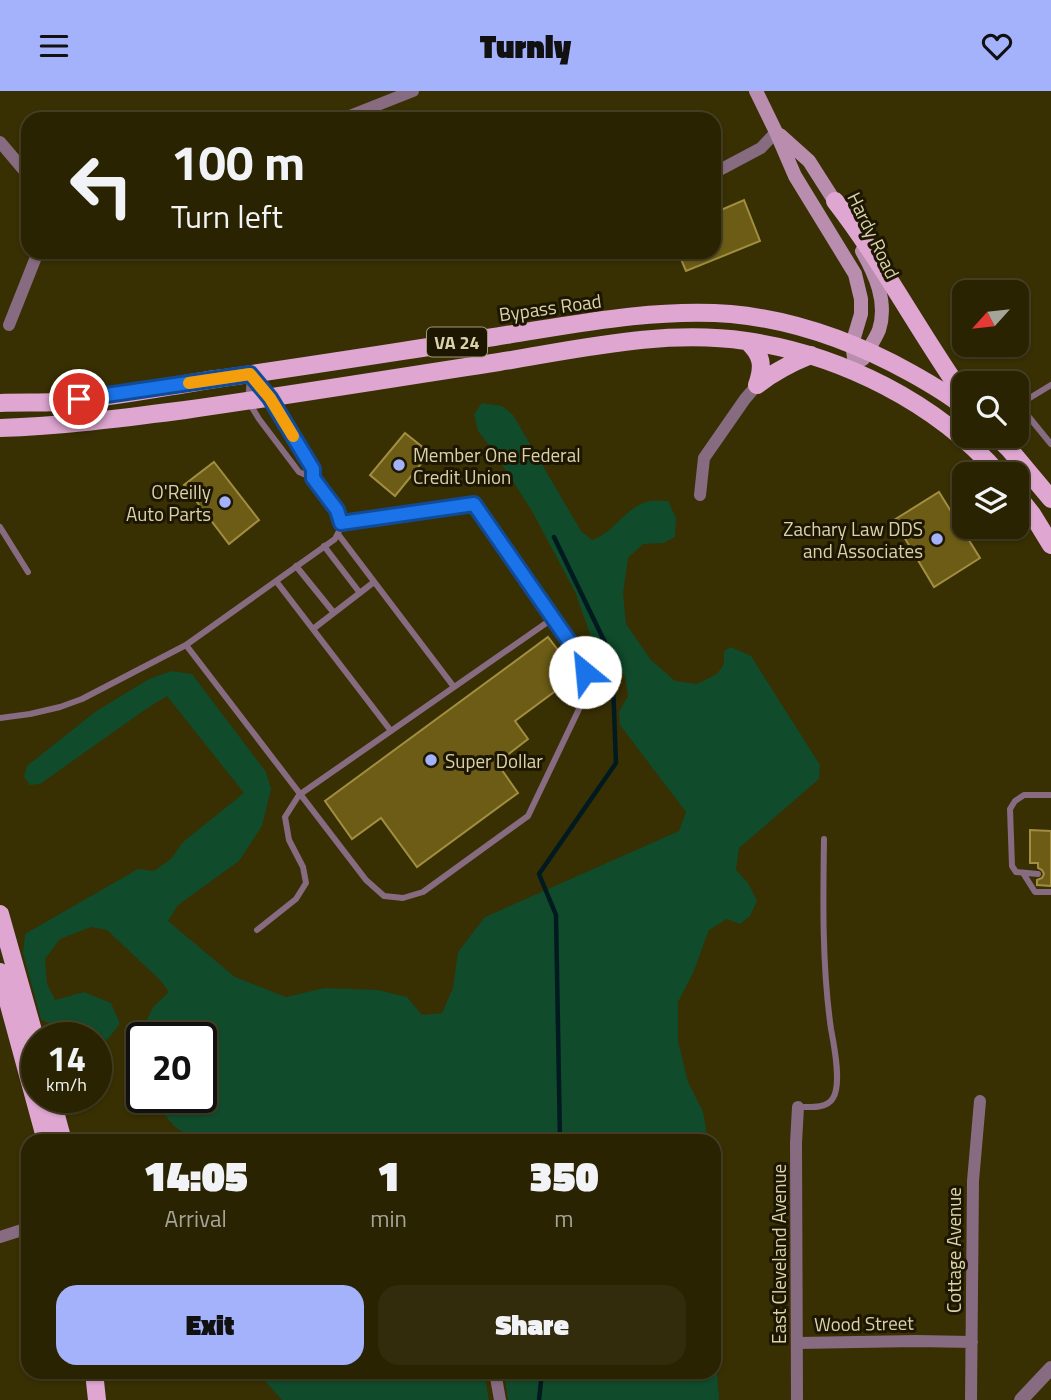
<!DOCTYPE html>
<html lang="en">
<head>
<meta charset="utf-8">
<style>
	body { margin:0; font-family:"Titillium Web",sans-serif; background:#322b0c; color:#f1f3f6; height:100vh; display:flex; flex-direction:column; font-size:26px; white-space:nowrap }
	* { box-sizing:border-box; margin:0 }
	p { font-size:23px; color:#a5a499 }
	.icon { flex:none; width:38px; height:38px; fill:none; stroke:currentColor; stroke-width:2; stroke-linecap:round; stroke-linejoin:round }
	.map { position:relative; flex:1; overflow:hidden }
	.details { position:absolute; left:21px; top:1043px; width:700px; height:245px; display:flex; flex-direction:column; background:#2a2302; border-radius:21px; box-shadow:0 2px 5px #0004,0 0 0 2px #464024 }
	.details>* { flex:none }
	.guide { position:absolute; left:21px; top:21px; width:700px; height:147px; border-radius:21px; box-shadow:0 2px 5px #0004,0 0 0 2px #464024; background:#2a2302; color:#f1f3f6; overflow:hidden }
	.needle { width:46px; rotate:243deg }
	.fabs { position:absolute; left:952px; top:189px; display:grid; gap:14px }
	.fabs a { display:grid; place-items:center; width:77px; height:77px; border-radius:14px; background:#2a2302; box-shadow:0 2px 5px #0004,0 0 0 2px #464024; font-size:35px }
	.speed { position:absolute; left:21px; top:931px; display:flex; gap:14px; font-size:35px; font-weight:700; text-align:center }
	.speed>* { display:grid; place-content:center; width:91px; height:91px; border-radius:50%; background:#2a2302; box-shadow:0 2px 5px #0004,0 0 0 2px #464024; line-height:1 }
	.speed small { font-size:18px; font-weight:400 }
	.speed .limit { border:4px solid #111; border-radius:10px; background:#fff; color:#111 }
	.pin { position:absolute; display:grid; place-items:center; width:60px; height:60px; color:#fff; margin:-30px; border:4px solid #fff; border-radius:50%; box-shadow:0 2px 7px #0007 }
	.me { position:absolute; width:77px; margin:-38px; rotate:332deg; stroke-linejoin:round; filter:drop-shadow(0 0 5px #0008) }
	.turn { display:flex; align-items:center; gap:24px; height:147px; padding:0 35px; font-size:32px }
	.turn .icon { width:91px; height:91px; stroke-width:2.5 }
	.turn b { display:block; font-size:49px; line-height:60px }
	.eta { display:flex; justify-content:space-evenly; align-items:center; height:119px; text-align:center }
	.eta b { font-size:42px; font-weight:800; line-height:49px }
	.primary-button { display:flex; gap:14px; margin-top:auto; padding:14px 35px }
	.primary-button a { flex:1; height:80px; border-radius:21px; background:#a4b2fc; color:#111; font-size:28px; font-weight:800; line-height:80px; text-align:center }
	.primary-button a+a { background:#322b0c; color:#f1f3f6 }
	header { display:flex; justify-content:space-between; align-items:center; height:91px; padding:0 35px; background:#a4b2fc; color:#111; font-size:32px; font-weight:800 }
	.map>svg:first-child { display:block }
	.green { fill:#104b2c }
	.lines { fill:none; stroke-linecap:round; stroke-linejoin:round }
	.stream { stroke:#001a20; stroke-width:4.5 }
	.building { fill:#6c5c15; stroke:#a18e40; stroke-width:2 }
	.service { stroke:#876b80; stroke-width:6 }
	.minor { stroke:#876b80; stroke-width:12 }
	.tertiary { stroke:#876b80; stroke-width:14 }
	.secondary { stroke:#b88dad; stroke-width:14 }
	.primary { stroke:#dea6d0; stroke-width:18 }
	.route-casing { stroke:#114b97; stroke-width:18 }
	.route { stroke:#1a73e8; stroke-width:12 }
	.slow { stroke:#f59e0b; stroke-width:12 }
	.poi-dot { fill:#a4b2fc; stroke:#1d1701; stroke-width:2.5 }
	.labels { text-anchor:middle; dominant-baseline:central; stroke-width:6; stroke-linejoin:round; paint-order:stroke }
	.shield { fill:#1d1701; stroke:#a29a79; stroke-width:2 }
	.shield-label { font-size:18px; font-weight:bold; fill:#dbd2ad }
	.street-label { font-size:19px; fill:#dbd2ad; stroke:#1d1701 }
	.poi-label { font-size:19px; fill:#dbd2ad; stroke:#1d1701; text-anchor:start }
</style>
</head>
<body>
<header><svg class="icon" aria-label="menu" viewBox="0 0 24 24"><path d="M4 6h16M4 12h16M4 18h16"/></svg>Turnly<svg class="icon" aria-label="heart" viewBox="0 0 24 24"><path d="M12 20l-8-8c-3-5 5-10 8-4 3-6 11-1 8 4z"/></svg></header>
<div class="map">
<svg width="1051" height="1309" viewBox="0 0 1051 1309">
	<rect width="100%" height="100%" fill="#382f03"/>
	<path class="green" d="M 482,312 L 502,315 L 513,324 L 581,440 L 592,449 C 614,442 624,418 646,411 C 652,409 662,410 668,410 L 676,427 L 675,446 L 663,452 L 643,453 L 628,467 L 623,502 L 626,533 L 651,569 L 675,590 L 697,593 L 717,583 L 724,573 L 724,560 L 731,556 L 751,565 L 820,674 L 819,688 L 739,757 L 736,779 L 748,792 L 757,810 L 750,825 L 740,833 L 727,828 L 709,839 L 693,882 L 678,911 L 678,950 L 688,991 L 703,1021 L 708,1050 L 195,1050 L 174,1035 L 150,1006 L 201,1006 L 201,947 L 142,947 L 142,993 L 132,975 L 138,947 L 153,916 L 169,901 L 160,889 L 107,839 L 91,836 L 60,848 L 45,868 L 47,893 L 55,909 L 84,901 L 111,912 L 120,933 L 107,949 L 91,943 L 77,934 L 55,936 L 41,928 L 23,862 L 25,843 L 138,778 L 154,780 L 171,768 L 183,751 L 244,702 L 167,605 L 146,618 L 40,693 L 30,694 L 24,686 L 27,675 L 95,621 L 149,588 L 171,580 L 192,583 L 266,681 L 271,698 L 262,735 L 239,770 L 178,814 L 168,830 L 235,886 L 286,906 L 325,897 L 378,899 L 407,906 L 422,924 L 442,922 L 453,897 L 458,861 L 485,826 L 679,740 L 686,721 L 620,634 L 619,621 L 628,605 L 625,585 L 594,554 L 575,501 L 532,420 L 492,358 L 478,340 L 474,323 Z
		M 714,1177 L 723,1218 L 716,1265 L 719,1309 L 508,1309 L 504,1281 L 714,1281 Z
		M 230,1281 L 484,1281 L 489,1309 L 282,1309 L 264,1289 L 238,1288 Z"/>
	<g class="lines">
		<path class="stream" d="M 554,446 L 612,566 L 616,672 L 539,783 L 556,824 L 560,1050
			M 539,1309 L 542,1281"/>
	</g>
	<path class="building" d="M 744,109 L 760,150 L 686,180 L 678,161 L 714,161 L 714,122 Z
		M 405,342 L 430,362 L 395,405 L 370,384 Z
		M 214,371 L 259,429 L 229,453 L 184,394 Z
		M 939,401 L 980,467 L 934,496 L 894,429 Z
		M 548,546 L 577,584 L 515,630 L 528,648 L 497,672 L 518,702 L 417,776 L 381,727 L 352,748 L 325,710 Z
		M 1030,739 L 1051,740 L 1051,795 L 1037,794 L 1037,789 L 1042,787 L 1044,783 L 1042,779 L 1038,777 L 1038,772 L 1030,772 Z"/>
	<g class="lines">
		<path class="service" d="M 252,285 L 270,307 L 313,378 L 313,387
			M 1024,320 L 1028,308 L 1051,294
			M 1017,324 L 1024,320 L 1051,353
			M 0,436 L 28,481
			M 338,443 L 454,596
			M 324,455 L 360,502
			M 296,475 L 334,522
			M 276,490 L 391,640
			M 313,538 L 374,491
			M 186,554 L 366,789 L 384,805 L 403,807 L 423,801 L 528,725 L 590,595 L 580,566 L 552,528
			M 0,627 L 30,623 L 60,616 L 82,608 L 186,554 L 335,448 L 339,440 L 341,432 L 337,419 L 313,387 L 299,381 L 259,328 L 248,310 L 250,286
			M 1023,782 L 1035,801 L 1051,801
			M 1038,783 L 1016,781 L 1012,775 L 1010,718 L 1015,710 L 1024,704 L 1051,704
			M 257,839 L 296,808 L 306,792 L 303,776 L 289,749 L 285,726 L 299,704 L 552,528 L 474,413 L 341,432
			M 798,1016 C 809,1016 827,1018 833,1007 C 842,993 834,954 831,938 C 822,875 823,811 824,748"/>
		<path class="minor" d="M 342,28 L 413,0
			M 0,51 L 28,84
			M 714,82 L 761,57 L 776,41
			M 9,234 L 38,161
			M 700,404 L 704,367 L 745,308 L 757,294
			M 0,1146 L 28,1137
			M 798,1252 L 916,1250 L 972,1251
			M 495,1281 L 500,1309
			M 797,1309 L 796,1052 L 798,1016
			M 971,1309 L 973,1090 L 980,1010"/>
		<path class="tertiary" d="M 1021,1309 L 1051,1277"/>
		<path class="secondary" d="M 756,0 L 776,41 L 795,85 L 855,183 L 861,208 L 861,223 L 852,253 L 856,280
			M 780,44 L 809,70 L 839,117
			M 862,160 C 875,183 888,211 879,239 C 875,249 868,258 863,268"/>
		<path class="primary" d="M 835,110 C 883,172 919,241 964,305
			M 747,250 C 762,264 764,274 757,294
			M 757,294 C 774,281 791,272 811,264
			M 0,312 C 19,311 39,312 58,311 C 111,307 164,296 216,288 C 309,275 401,260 494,246 C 572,234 651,217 731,223 C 795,229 855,251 911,282 C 929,292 948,303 964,316
			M 0,337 C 62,335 123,327 185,319 C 290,304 394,287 499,271 C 580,258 664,238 746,250 C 840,263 937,312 999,383
			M 996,345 L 1010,359 L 1051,408
			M 1017,404 L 1032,423 L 1051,454
			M 0,823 L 37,954
			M 0,881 L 46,1050
			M 51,1006 L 63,1050
			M 94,1281 L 97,1309"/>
	</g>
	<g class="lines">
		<g class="route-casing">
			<path id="route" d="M 79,308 L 250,283 L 270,307 L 313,378 L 313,387 L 337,419 L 341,432 L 474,413 L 580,566 L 585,581"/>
		</g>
		<use href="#route" class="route"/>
		<path class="slow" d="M 189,292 L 250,283 L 270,307 L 293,345"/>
	</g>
	<g class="poi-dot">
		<circle cx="399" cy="374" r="7"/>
		<circle cx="225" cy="411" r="7"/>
		<circle cx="937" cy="448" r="7"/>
		<circle cx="431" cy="669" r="7"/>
	</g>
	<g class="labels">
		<rect class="shield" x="427" y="236.5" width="60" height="29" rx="5"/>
		<g class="shield-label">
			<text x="457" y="251">VA 24</text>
		</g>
		<g class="street-label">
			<text transform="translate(874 144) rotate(64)">Hardy Road</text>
			<text transform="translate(550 216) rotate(-8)">Bypass Road</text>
			<text transform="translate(953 1159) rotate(-90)">Cottage Avenue</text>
			<text transform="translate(778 1163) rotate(-90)">East Cleveland Avenue</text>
			<text transform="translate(864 1232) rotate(-1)">Wood Street</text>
		</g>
		<g class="poi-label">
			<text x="413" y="363">Member One Federal<tspan x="413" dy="22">Credit Union</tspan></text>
			<text x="211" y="400" text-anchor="end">O'Reilly<tspan x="211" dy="22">Auto Parts</tspan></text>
			<text x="923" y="437" text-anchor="end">Zachary Law DDS<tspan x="923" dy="22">and Associates</tspan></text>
			<text x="445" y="669">Super Dollar</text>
		</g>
	</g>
</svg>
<div class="fabs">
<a><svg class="needle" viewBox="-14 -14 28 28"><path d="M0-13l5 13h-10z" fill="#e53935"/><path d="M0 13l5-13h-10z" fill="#a5a499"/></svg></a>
<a><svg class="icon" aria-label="search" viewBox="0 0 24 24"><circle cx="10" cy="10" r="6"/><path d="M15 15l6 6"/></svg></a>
<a><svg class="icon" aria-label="layers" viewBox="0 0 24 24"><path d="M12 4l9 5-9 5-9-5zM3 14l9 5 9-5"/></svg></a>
</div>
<div class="speed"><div>14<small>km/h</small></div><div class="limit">20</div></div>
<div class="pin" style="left:79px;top:308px;background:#d93025"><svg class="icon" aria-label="arrive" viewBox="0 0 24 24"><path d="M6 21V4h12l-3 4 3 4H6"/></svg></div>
<svg class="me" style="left:585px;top:581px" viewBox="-20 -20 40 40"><circle r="19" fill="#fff"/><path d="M0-13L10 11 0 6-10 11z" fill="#1a73e8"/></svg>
<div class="guide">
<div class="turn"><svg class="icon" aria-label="left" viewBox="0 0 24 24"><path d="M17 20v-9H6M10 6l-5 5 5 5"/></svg><div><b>100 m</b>Turn left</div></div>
</div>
<section class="details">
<div class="eta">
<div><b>14:05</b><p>Arrival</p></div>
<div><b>1</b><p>min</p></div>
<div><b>350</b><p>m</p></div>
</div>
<div class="primary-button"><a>Exit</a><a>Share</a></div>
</section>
</div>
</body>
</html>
